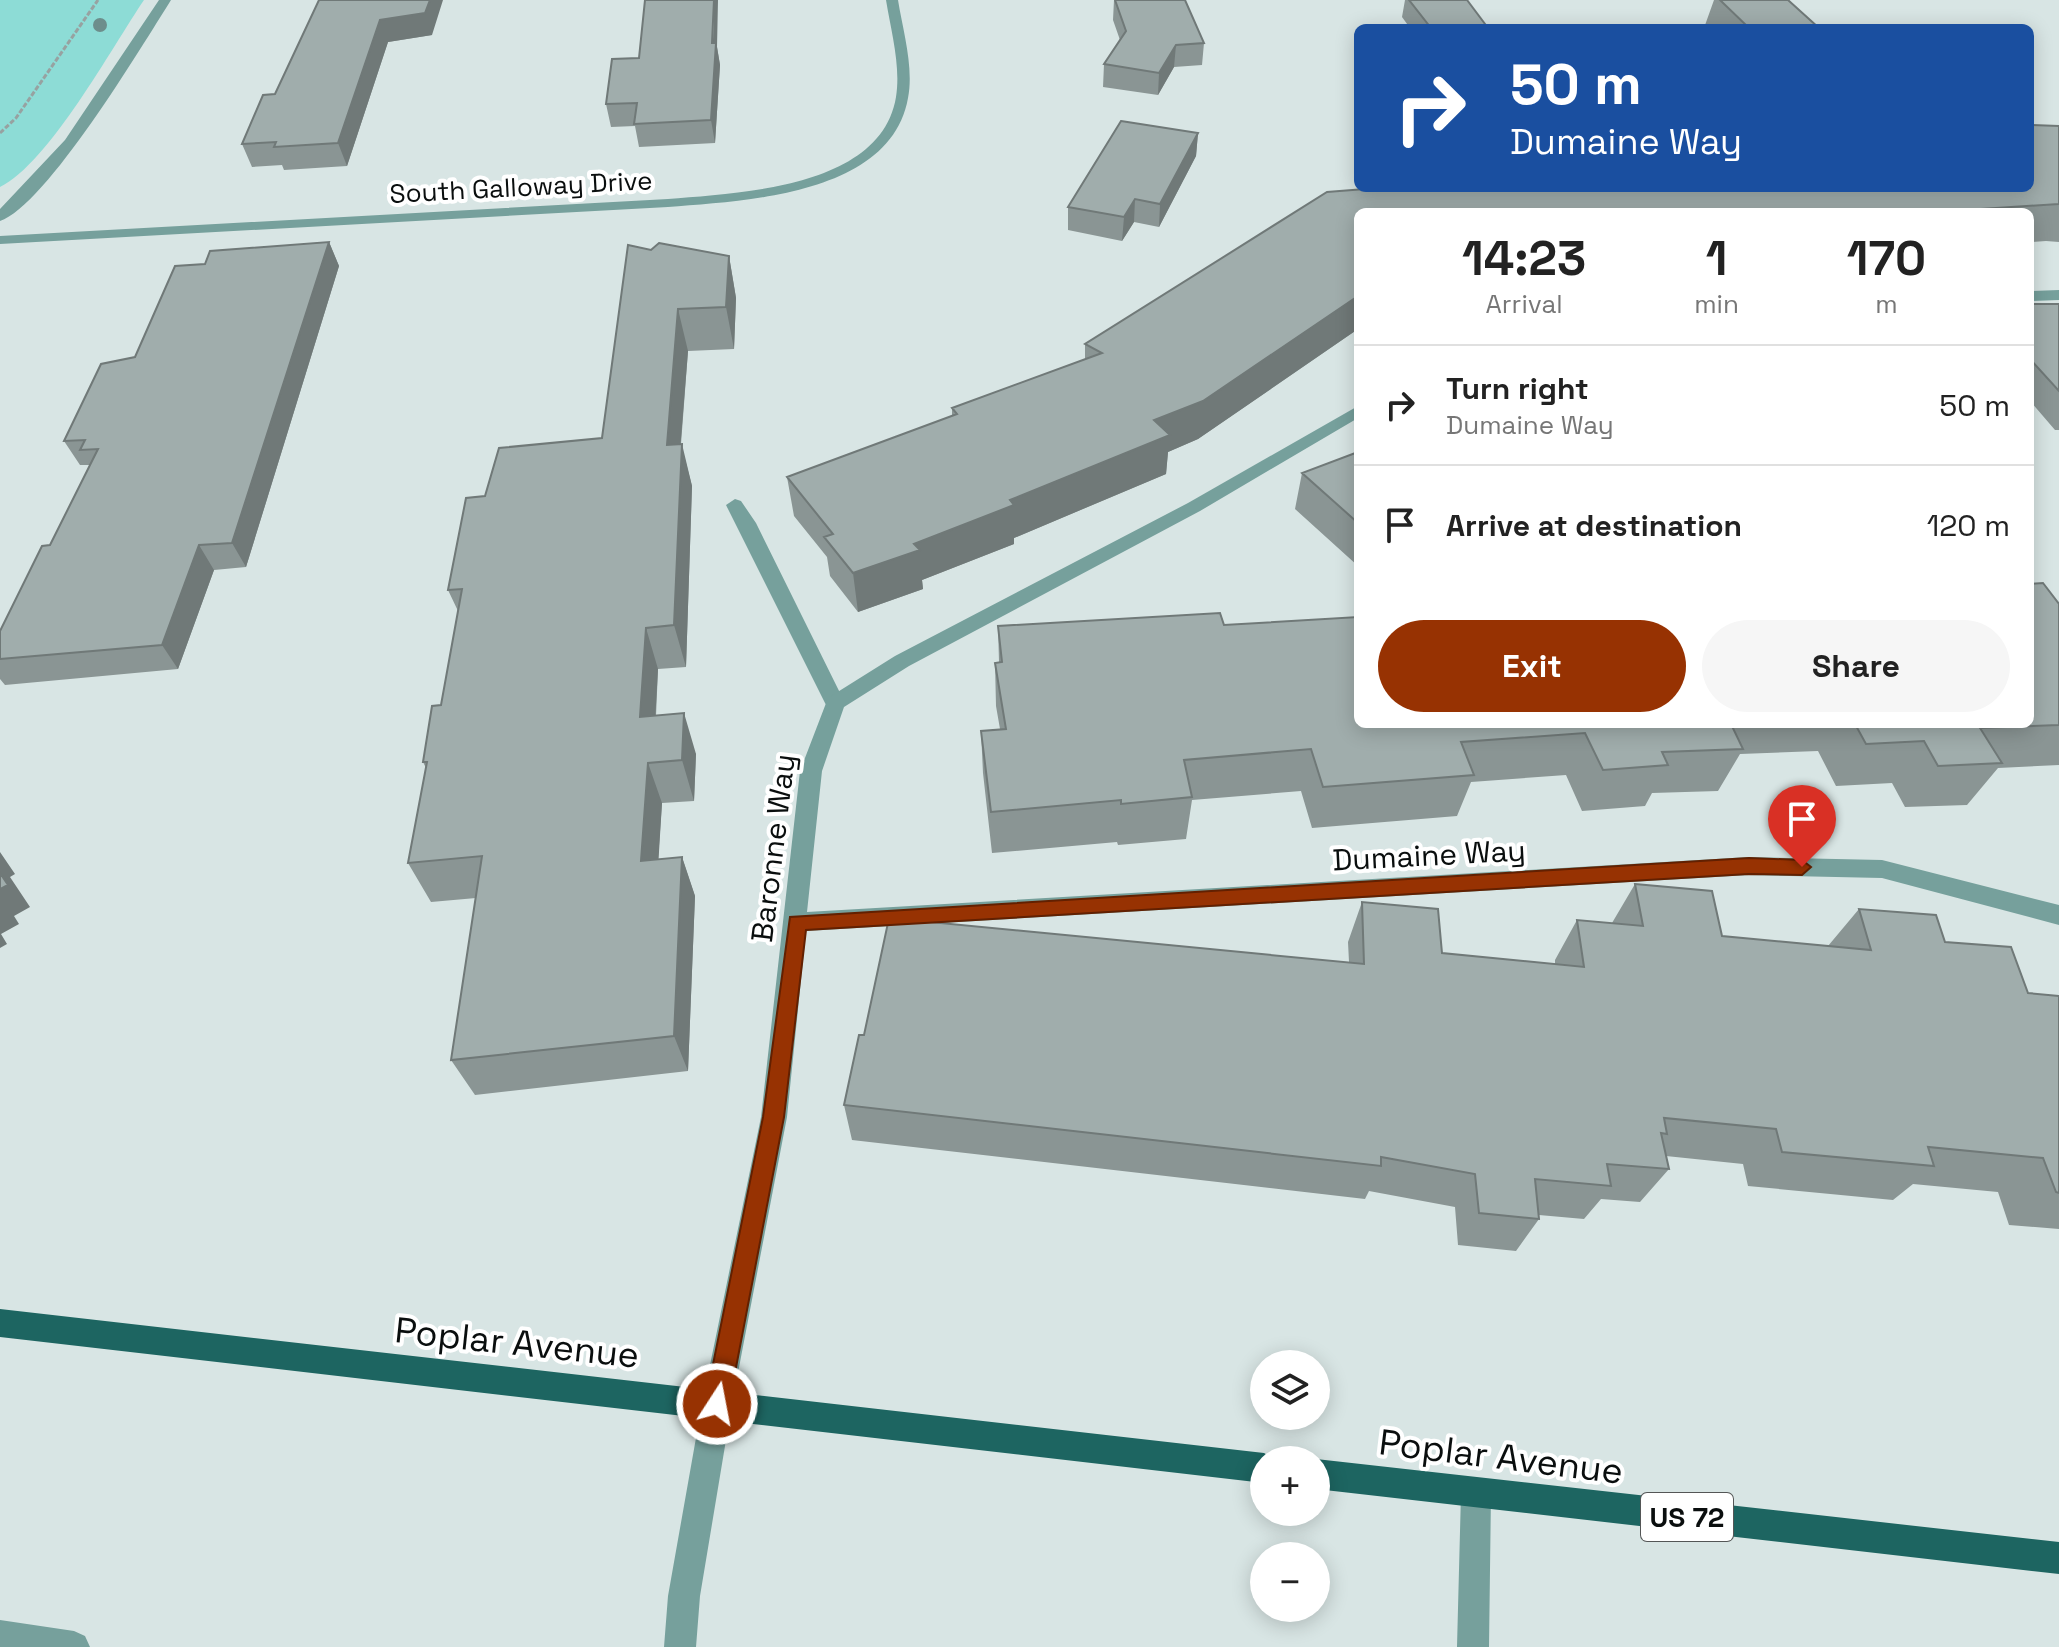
<!DOCTYPE html>
<html lang="en">
<head>
<meta charset="utf-8">
<style>
	body { margin:0; font-family:"Space Grotesk",sans-serif; background:#f6f6f6; color:#222; height:100vh; display:flex; flex-direction:column; font-size:30px; white-space:nowrap }
	* { box-sizing:border-box; margin:0 }
	p { font-size:26px; color:#767676 }
	.icon { flex:none; width:44px; height:44px; fill:none; stroke:currentColor; stroke-width:2; stroke-linecap:round; stroke-linejoin:round }
	.map { position:relative; flex:1; overflow:hidden }
	.drawer { position:absolute; left:1354px; top:208px; width:680px; height:520px; display:flex; flex-direction:column; background:#fff; border-radius:12px; box-shadow:0 4px 20px #0003 }
	.drawer>* { flex:none }
	.top-card { position:absolute; left:1354px; top:24px; width:680px; height:168px; border-radius:12px; box-shadow:0 4px 20px #0003; background:#1a4fa0; color:#fff; overflow:hidden }
	.fabs { position:absolute; left:1250px; top:1350px; display:grid; gap:16px }
	.fabs a { display:grid; place-items:center; width:80px; height:80px; border-radius:50%; background:#fff; box-shadow:0 4px 20px #0003; font-size:40px }
	.pin { position:absolute; display:grid; place-items:center; width:68px; height:68px; color:#fff; margin:-82px -34px; border-radius:50% 50% 50% 0; rotate:-45deg; box-shadow:0 0 8px #0007 }
	.pin .icon { rotate:45deg }
	.me { position:absolute; width:88px; margin:-44px; rotate:11deg; stroke-linejoin:round; filter:drop-shadow(0 0 6px #0008) }
	.turn { display:flex; align-items:center; gap:28px; height:168px; padding:0 24px; font-size:36px }
	.turn .icon { width:104px; height:104px; stroke-width:2.5 }
	.turn b { display:block; font-size:56px; line-height:68px }
	.eta { display:flex; justify-content:space-evenly; align-items:center; height:136px; text-align:center }
	.eta b { font-size:48px; font-weight:700; line-height:56px }
	.button { display:flex; gap:16px; margin-top:auto; padding:16px 24px }
	.button a { flex:1; height:92px; border-radius:48px; background:#973202; color:#fff; font-size:32px; font-weight:700; line-height:92px; text-align:center }
	.button a+a { background:#f6f6f6; color:#222 }
	ul { padding:0; list-style:none }
	li { display:flex; align-items:center; gap:24px; height:120px; padding:0 24px; border-top:2px solid #e0e0e0 }
	li div { flex:1 }
	li b { display:block; font-size:30px }
	li em { font-style:normal }
	.map>svg:first-child { display:block }
	.green { fill:#8ddcd6 }
	.lines { fill:none; stroke-linecap:round; stroke-linejoin:round }
	.path { stroke:#97a2a1; stroke-width:3; stroke-dasharray:5 2; stroke-linecap:butt }
	.service { fill:#76a09c; fill-rule:evenodd }
	.minor { fill:#76a09c; fill-rule:evenodd }
	.primary { fill:#1d6561; fill-rule:evenodd }
	.tree { fill:#6d8e8c }
	.wall { fill:#8a9594 }
	.shaded-wall { fill:#707978 }
	.building { fill:#a0adac; stroke:#707978; stroke-width:2 }
	.route { fill:#973202; stroke:#622001; stroke-width:2 }
	.labels { text-anchor:middle; dominant-baseline:central; stroke-width:8; stroke-linejoin:round; paint-order:stroke }
	.far-street-label { font-size:26px; fill:#0a0e0e; stroke:#fff }
	.shield { fill:#fff; stroke:#545656; stroke-width:2 }
	.shield-label { font-size:28px; font-weight:bold; fill:#0a0e0e }
	.street-label { font-size:30px; fill:#0a0e0e; stroke:#fff }
	.near-street-label { font-size:36px; fill:#0a0e0e; stroke:#fff }
</style>
</head>
<body>
<div class="map">
<svg width="2059" height="1647" viewBox="0 0 2059 1647">
	<rect width="100%" height="100%" fill="#d8e5e4"/>
	<path class="green" d="M 0,0 L 144,0 C 112,47 49,163 0,187 Z"/>
	<g class="lines">
		<path class="path" d="M 0,133 L 16,118 L 98,0"/>
		<path class="service" d="M 735,499 L 741,501 L 756,523 L 845,703 L 842,708 L 828,708 L 825,703 L 726,505 Z
			M 717,1389 L 727,1394 L 732,1404 L 700,1596 L 696,1647 L 664,1647 L 668,1596 L 702,1404 L 707,1394 Z
			M 1476,1478 L 1487,1482 L 1491,1493 L 1489,1647 L 1457,1647 L 1461,1493 L 1465,1482 Z
			M 0,1620 L 74,1631 L 85,1636 L 90,1647 L 0,1647 Z"/>
		<path class="minor" d="M 159,0 L 171,0 C 142,46 46,206 0,221 L 0,209 L 65,140 Z
			M 886,0 L 898,0 C 903,31 914,67 908,98 C 891,195 745,201 668,207 L 0,244 L 0,236 L 668,199 C 740,193 881,188 896,97 C 901,66 891,31 886,0 Z
			M 2059,290 L 2059,300 L 2030,301 L 2030,291 Z
			M 1358,406 L 1358,418 L 1200,511 L 909,666 L 844,707 L 822,771 L 807,912 L 1749,857 L 1882,860 L 2059,905 L 2059,925 L 1882,878 L 1749,875 L 806,931 L 787,1117 L 732,1404 L 727,1414 L 717,1419 L 707,1414 L 702,1404 L 761,1117 L 800,771 L 828,698 L 895,656 L 1188,503 Z"/>
		<path class="primary" d="M 0,1309 L 1264,1453 L 1276,1460 L 1264,1460 L 1264,1483 L 0,1337 Z
			M 1316,1459 L 2059,1542 L 2059,1574 L 1316,1489 Z"/>
	</g>
	<circle class="tree" cx="100" cy="25" r="7"/>
	<path class="wall" d="M 319,0 L 432,35 L 388,42 L 347,166 L 284,170 L 282,165 L 252,167 L 242,144 L 275,94 Z
		M 1114,0 L 1204,43 L 1202,65 L 1174,67 L 1158,95 L 1103,87 L 1104,64 L 1120,40 L 1113,20 Z
		M 1405,0 L 1467,0 L 1488,28 L 1410,28 L 1402,17 Z
		M 1714,0 L 1788,0 L 1819,28 L 1704,28 Z
		M 717,47 L 720,65 L 715,143 L 639,147 L 635,126 L 611,127 L 606,104 L 639,58 Z
		M 2059,126 L 2059,242 L 2046,241 L 2030,242 L 2030,212 L 1358,212 L 1358,329 L 1198,439 L 1168,452 L 1166,474 L 1014,538 L 1014,544 L 922,580 L 923,589 L 858,612 L 830,576 L 827,557 L 794,516 L 787,477 L 952,416 L 952,408 L 1085,359 L 1085,344 L 1362,190 L 1363,188 L 2030,188 Z
		M 1198,133 L 1196,156 L 1159,227 L 1134,222 L 1122,241 L 1068,230 L 1068,207 Z
		M 329,242 L 339,266 L 246,567 L 214,570 L 178,669 L 5,685 L 0,679 L 0,631 L 50,545 L 90,465 L 80,465 L 64,441 L 135,357 L 205,264 Z
		M 651,250 L 729,256 L 736,298 L 734,349 L 688,351 L 681,444 L 692,486 L 686,667 L 658,669 L 656,716 L 696,754 L 694,801 L 662,803 L 658,860 L 682,857 L 695,896 L 688,1071 L 475,1095 L 451,1060 L 476,898 L 431,902 L 408,863 L 426,768 L 423,762 L 441,705 L 458,611 L 448,590 L 485,496 L 602,438 Z
		M 2030,304 L 2059,304 L 2059,430 L 2055,430 L 2030,401 Z
		M 1358,452 L 1358,566 L 1295,509 L 1302,473 Z
		M 2059,604 L 2059,765 L 1998,768 L 1967,805 L 1905,807 L 1892,783 L 1836,786 L 1818,751 L 1740,754 L 1718,791 L 1652,793 L 1645,806 L 1582,811 L 1566,775 L 1471,782 L 1457,816 L 1312,828 L 1301,791 L 1192,800 L 1186,839 L 1118,845 L 1117,842 L 992,853 L 983,773 L 981,731 L 1000,729 L 996,706 L 995,663 L 999,662 L 998,626 L 1224,625 L 1358,724 L 2030,724 Z
		M 1635,884 L 1722,936 L 1828,946 L 1859,909 L 1945,942 L 2028,993 L 2059,996 L 2059,1229 L 2009,1225 L 1998,1192 L 1913,1184 L 1893,1200 L 1748,1186 L 1743,1164 L 1666,1156 L 1669,1169 L 1640,1202 L 1601,1199 L 1584,1219 L 1539,1215 L 1539,1219 L 1516,1251 L 1458,1245 L 1455,1207 L 1369,1191 L 1365,1199 L 852,1140 L 844,1105 L 864,1035 L 1349,962 L 1348,942 L 1362,902 L 1442,953 L 1555,964 L 1555,960 L 1577,920 L 1612,923 Z"/>
	<path class="shaded-wall" d="M 430,0 L 443,0 L 432,35 L 388,42 L 347,166 L 338,143 L 380,20 Z
		M 714,0 L 718,0 L 717,47 L 720,65 L 715,143 L 711,120 Z
		M 1176,45 L 1174,67 L 1158,95 L 1159,73 Z
		M 1198,133 L 1196,156 L 1159,227 L 1160,204 Z
		M 1135,199 L 1134,222 L 1122,241 L 1124,217 Z
		M 329,242 L 339,266 L 246,567 L 232,543 Z
		M 729,256 L 736,298 L 734,349 L 726,307 Z
		M 1358,296 L 1358,329 L 1198,439 L 1168,452 L 1166,474 L 1014,538 L 1014,544 L 922,580 L 923,589 L 858,612 L 853,573 L 914,544 L 1010,500 Z
		M 678,309 L 688,351 L 677,488 L 667,445 Z
		M 682,444 L 692,486 L 686,667 L 674,625 Z
		M 199,545 L 214,570 L 178,669 L 162,645 Z
		M 646,628 L 658,669 L 653,758 L 640,717 Z
		M 684,713 L 696,754 L 694,801 L 682,760 Z
		M 648,763 L 662,803 L 656,900 L 641,861 Z
		M 0,852 L 15,874 L 10,877 L 30,907 L 14,916 L 19,924 L 1,934 L 7,944 L 0,948 Z
		M 682,857 L 695,896 L 688,1071 L 674,1036 Z"/>
	<path class="building" d="M 319,0 L 430,0 L 425,13 L 380,20 L 338,143 L 274,147 L 276,142 L 242,144 L 263,95 L 275,94 Z
		M 645,0 L 714,0 L 712,43 L 716,43 L 711,120 L 634,124 L 637,103 L 606,104 L 612,59 L 639,58 Z
		M 1115,0 L 1185,0 L 1204,43 L 1176,45 L 1159,73 L 1104,64 L 1126,31 Z
		M 1409,0 L 1467,0 L 1488,28 L 1431,28 Z
		M 1720,0 L 1788,0 L 1819,28 L 1749,28 Z
		M 1121,121 L 1198,133 L 1160,204 L 1135,199 L 1124,217 L 1068,207 Z
		M 2030,125 L 2059,126 L 2059,204 L 1935,212 L 1358,212 L 1358,296 L 1203,401 L 1154,420 L 1170,435 L 1010,500 L 1014,505 L 914,544 L 920,550 L 853,573 L 824,537 L 833,534 L 787,477 L 957,414 L 952,408 L 1102,353 L 1085,344 L 1327,192 L 1378,188 L 2030,188 Z
		M 329,242 L 232,543 L 199,545 L 162,645 L 0,659 L 0,631 L 42,546 L 50,545 L 98,449 L 80,450 L 85,440 L 64,441 L 101,364 L 135,357 L 175,266 L 205,264 L 210,251 Z
		M 659,243 L 729,256 L 726,307 L 678,309 L 667,445 L 682,444 L 674,625 L 646,628 L 640,717 L 684,713 L 682,760 L 648,763 L 641,861 L 682,857 L 674,1036 L 451,1060 L 482,856 L 408,863 L 427,762 L 423,762 L 432,706 L 441,705 L 462,589 L 448,590 L 466,498 L 485,496 L 499,448 L 602,438 L 628,245 L 651,250 Z
		M 2030,304 L 2059,304 L 2059,391 L 2030,359 Z
		M 1358,452 L 1358,523 L 1302,473 Z
		M 2043,583 L 2059,604 L 2059,725 L 1980,728 L 2002,763 L 1938,766 L 1924,741 L 1866,744 L 1855,724 L 2030,724 L 2030,584 Z
		M 1220,613 L 1224,625 L 1358,617 L 1358,724 L 1731,724 L 1743,749 L 1662,752 L 1668,765 L 1603,770 L 1585,733 L 1461,742 L 1474,775 L 1323,787 L 1311,749 L 1184,760 L 1192,797 L 1121,804 L 1121,800 L 991,812 L 981,731 L 1006,729 L 995,663 L 1002,662 L 998,626 Z
		M 0,873 L 8,885 L 0,889 Z
		M 1635,884 L 1712,891 L 1722,936 L 1871,950 L 1859,909 L 1936,915 L 1945,942 L 2011,947 L 2028,993 L 2059,996 L 2059,1193 L 2056,1192 L 2043,1158 L 1928,1147 L 1934,1166 L 1782,1152 L 1776,1129 L 1664,1118 L 1667,1134 L 1661,1133 L 1669,1169 L 1607,1164 L 1611,1186 L 1535,1179 L 1539,1219 L 1479,1213 L 1475,1174 L 1381,1157 L 1381,1166 L 844,1105 L 859,1035 L 864,1035 L 889,918 L 1364,964 L 1362,902 L 1438,909 L 1442,953 L 1584,967 L 1577,920 L 1643,926 Z"/>
	<path class="route" d="M 1749,858 L 1802,860 L 1811,867 L 1802,875 L 1749,874 L 806,930 L 784,1117 L 729,1404 L 726,1413 L 717,1416 L 708,1413 L 705,1404 L 763,1117 L 790,917 Z"/>
	<g class="labels">
		<g class="far-street-label">
			<text transform="translate(521 187) rotate(-3)">South Galloway Drive</text>
		</g>
		<rect class="shield" x="1641" y="1493" width="92" height="48" rx="6"/>
		<g class="shield-label">
			<text x="1687" y="1517">US 72</text>
		</g>
		<g class="street-label">
			<text transform="translate(773 848) rotate(-83)">Baronne Way</text>
			<text transform="translate(1429 855) rotate(-3)">Dumaine Way</text>
		</g>
		<g class="near-street-label">
			<text transform="translate(517 1343) rotate(6)">Poplar Avenue</text>
			<text transform="translate(1501 1457) rotate(7)">Poplar Avenue</text>
		</g>
	</g>
</svg>
<div class="fabs">
<a><svg class="icon" aria-label="layers" viewBox="0 0 24 24"><path d="M12 4l9 5-9 5-9-5zM3 14l9 5 9-5"/></svg></a>
<a>+</a>
<a>−</a>
</div>
<div class="pin" style="left:1802px;top:867px;background:#d93025"><svg class="icon" aria-label="arrive" viewBox="0 0 24 24"><path d="M6 21V4h12l-3 4 3 4H6"/></svg></div>
<svg class="me" style="left:717px;top:1404px" viewBox="-20 -20 40 40"><circle r="17" fill="#973202" stroke="#fff" stroke-width="3"/><path d="M0-11L8 9 0 5-8 9z" fill="#fff"/></svg>
<div class="top-card">
<div class="turn"><svg class="icon" aria-label="right" viewBox="0 0 24 24"><path d="M7 20v-9h11M14 6l5 5-5 5"/></svg><div><b>50 m</b>Dumaine Way</div></div>
</div>
<section class="drawer">
<div class="eta">
<div><b>14:23</b><p>Arrival</p></div>
<div><b>1</b><p>min</p></div>
<div><b>170</b><p>m</p></div>
</div>
<ul>
<li><svg class="icon" aria-label="right" viewBox="0 0 24 24"><path d="M7 20v-9h11M14 6l5 5-5 5"/></svg><div><b>Turn right</b><p>Dumaine Way</p></div><em>50 m</em></li>
<li><svg class="icon" aria-label="arrive" viewBox="0 0 24 24"><path d="M6 21V4h12l-3 4 3 4H6"/></svg><div><b>Arrive at destination</b></div><em>120 m</em></li>
</ul>
<div class="button"><a>Exit</a><a>Share</a></div>
</section>
</div>
</body>
</html>
